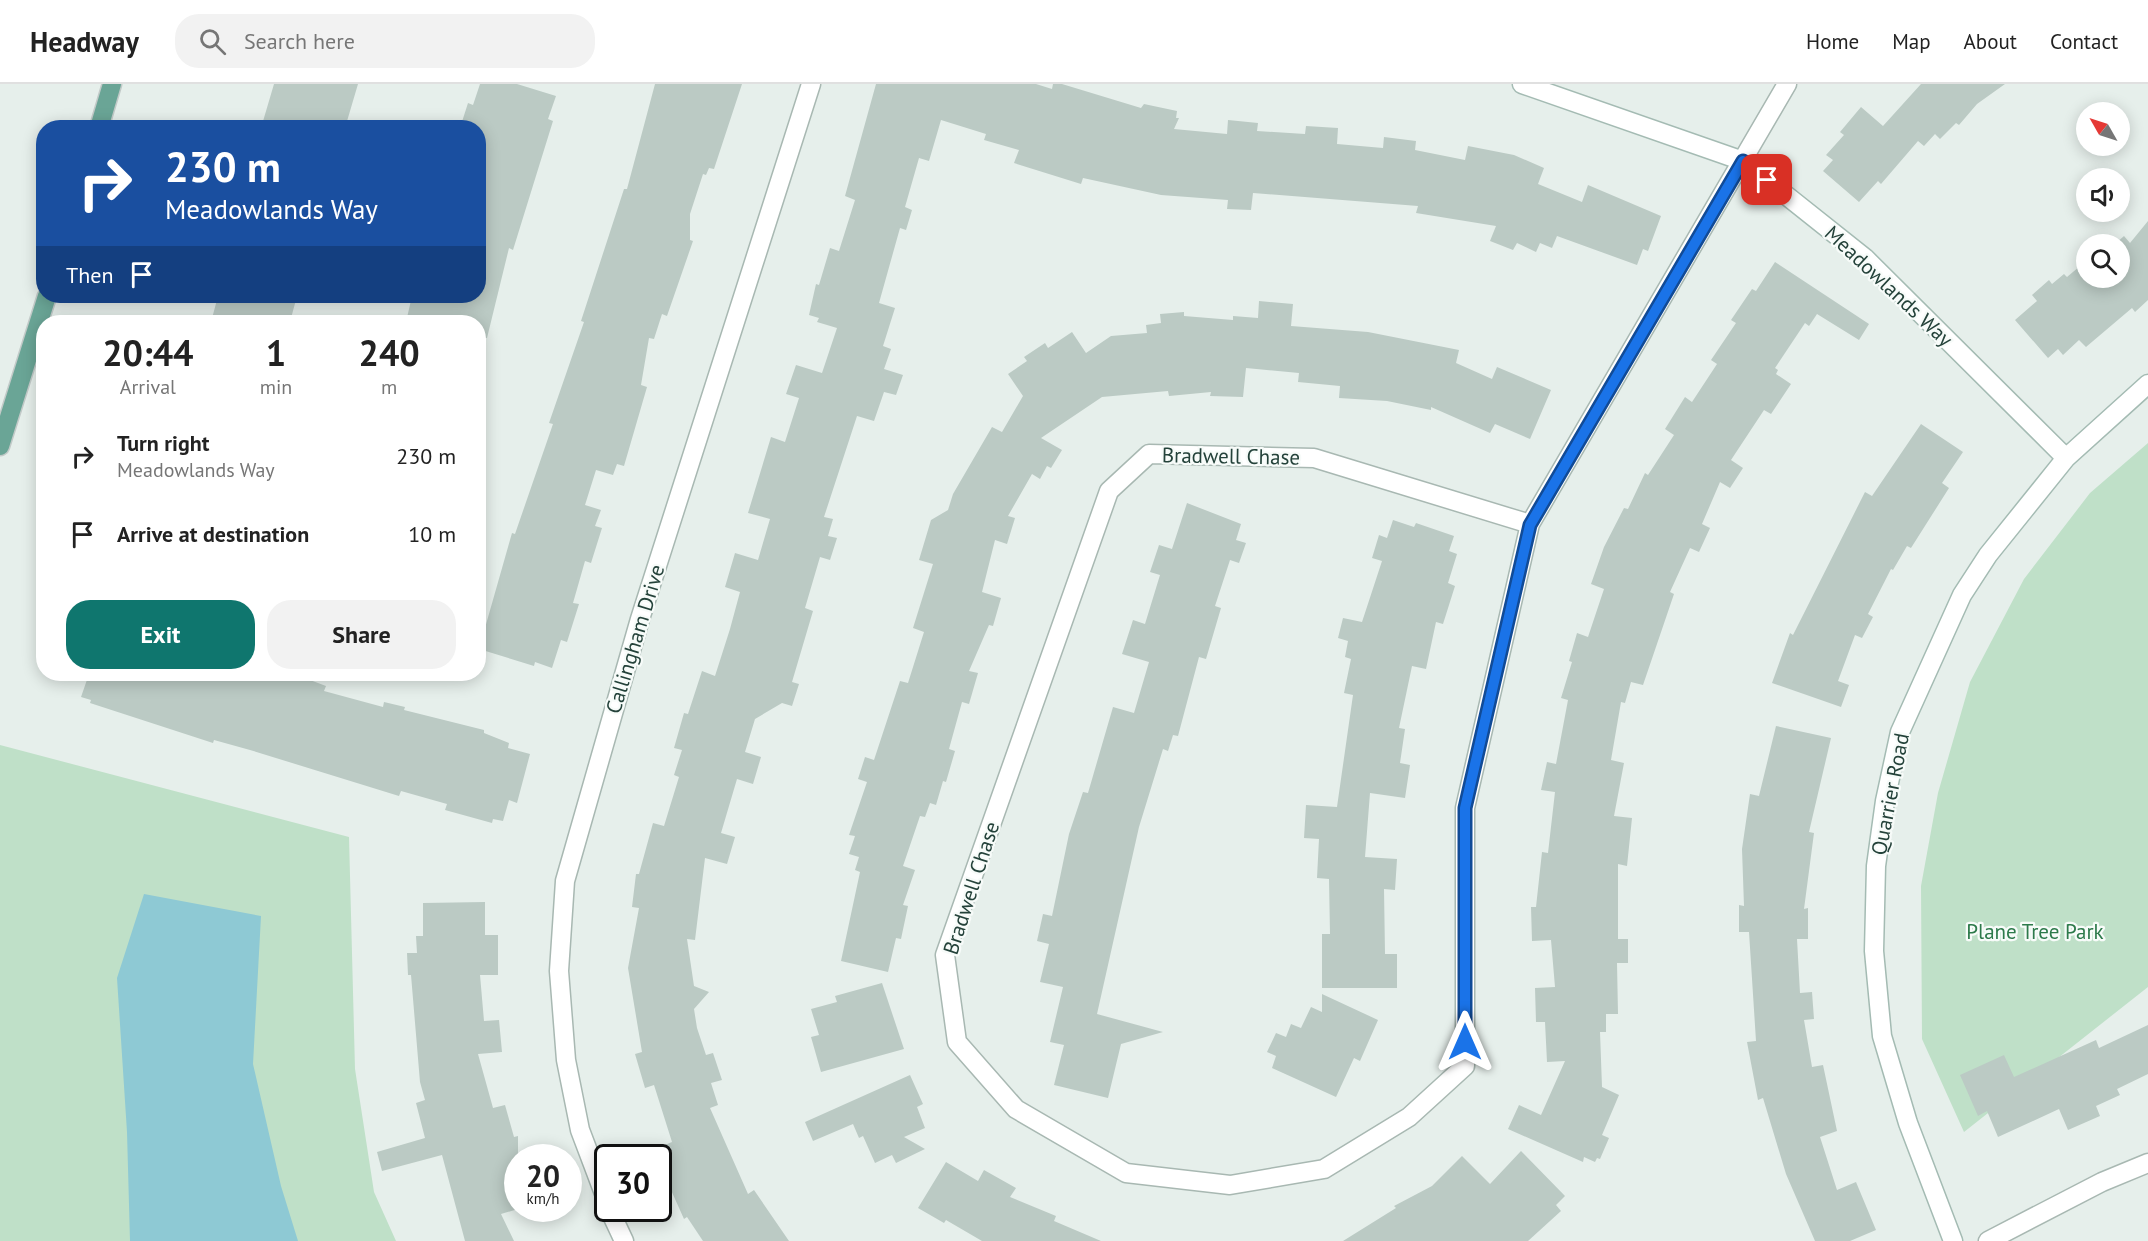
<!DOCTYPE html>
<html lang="en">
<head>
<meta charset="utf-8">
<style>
	body { margin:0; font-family:"PT Sans",sans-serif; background:#f2f2f2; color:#222; height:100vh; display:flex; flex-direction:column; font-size:22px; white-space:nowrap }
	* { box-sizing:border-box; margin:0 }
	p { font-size:20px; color:#767676 }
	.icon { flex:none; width:33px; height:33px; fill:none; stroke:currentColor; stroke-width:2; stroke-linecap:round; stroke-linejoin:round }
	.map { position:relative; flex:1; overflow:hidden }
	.side { position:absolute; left:36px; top:231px; width:450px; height:366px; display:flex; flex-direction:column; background:#fff; border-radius:24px; box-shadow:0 3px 15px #0003 }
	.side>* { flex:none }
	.hud { position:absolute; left:36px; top:36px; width:450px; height:183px; border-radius:24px; box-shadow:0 3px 15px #0003; background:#1a4fa0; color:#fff; overflow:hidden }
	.needle { width:39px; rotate:309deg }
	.controls { position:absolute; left:2076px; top:18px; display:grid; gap:12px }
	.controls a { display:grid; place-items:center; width:54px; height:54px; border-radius:50%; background:#fff; box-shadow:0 3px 15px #0003; font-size:30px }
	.speed { position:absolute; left:504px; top:1060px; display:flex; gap:12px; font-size:30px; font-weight:700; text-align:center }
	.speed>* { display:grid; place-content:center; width:78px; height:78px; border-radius:50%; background:#fff; box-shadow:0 3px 15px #0003; line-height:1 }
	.speed small { font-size:15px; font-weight:400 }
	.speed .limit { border:3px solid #111; border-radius:9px; background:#fff; color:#111 }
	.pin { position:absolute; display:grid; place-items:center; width:51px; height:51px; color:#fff; margin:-26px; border-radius:12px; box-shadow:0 3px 9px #0006 }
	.me { position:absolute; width:66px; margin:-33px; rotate:0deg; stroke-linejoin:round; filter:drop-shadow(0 0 4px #0008) }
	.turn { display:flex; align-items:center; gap:21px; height:126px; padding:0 30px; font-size:27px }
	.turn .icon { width:78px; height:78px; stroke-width:2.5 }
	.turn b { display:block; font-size:42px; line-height:51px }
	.then { display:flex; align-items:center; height:57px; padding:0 30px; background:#0003; gap:12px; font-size:22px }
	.eta { display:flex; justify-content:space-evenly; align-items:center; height:102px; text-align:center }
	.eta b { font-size:36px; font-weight:700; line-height:42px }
	.action { display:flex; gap:12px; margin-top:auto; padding:12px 30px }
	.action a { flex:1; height:69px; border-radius:24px; background:#0f766e; color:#fff; font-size:24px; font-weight:700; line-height:69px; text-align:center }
	.action a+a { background:#f2f2f2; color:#222 }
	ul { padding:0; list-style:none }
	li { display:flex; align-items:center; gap:18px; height:78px; padding:0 30px }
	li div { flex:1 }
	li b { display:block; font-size:22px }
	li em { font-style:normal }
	header { display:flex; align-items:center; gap:36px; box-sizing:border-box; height:84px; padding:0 30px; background:#fff; border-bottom:2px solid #e0e0e0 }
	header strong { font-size:28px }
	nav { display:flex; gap:33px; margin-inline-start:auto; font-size:21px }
	.search { width:420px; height:54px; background:#f2f2f2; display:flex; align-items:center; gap:15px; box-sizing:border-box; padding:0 21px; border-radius:24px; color:#767676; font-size:22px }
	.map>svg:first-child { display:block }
	.green { fill:#bfe0c8 }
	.water { fill:#8ec9d4 }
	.building { fill:#bbcac4 }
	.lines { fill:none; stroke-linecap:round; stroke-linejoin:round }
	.street-casing { stroke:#a8b8b2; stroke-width:21 }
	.secondary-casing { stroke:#a4bbb3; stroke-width:21 }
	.primary-casing { stroke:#c2cac8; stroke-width:21 }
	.street { stroke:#fff; stroke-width:18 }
	.secondary { stroke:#fff; stroke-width:18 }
	.primary { stroke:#6aa596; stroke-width:18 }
	.route-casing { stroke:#114b97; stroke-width:15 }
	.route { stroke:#1a73e8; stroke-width:10 }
	.labels { text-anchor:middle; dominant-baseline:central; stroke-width:4.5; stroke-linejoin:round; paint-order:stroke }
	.street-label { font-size:21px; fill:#24423a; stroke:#f7fbf9 }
	.park-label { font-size:21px; fill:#2d7a4b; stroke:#f7fbf9 }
</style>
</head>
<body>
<header>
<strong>Headway</strong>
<div class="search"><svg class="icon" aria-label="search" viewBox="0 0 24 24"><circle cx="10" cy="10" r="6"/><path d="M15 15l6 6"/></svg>Search here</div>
<nav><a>Home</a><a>Map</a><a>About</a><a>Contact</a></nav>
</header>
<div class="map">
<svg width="2148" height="1157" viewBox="0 0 2148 1157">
	<rect width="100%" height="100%" fill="#e6efeb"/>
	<path class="green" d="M 2148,359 L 2148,903 L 1964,1048 L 1922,955 L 1921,802 L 1938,709 L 1970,598 L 2024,495 L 2090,409 Z
		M 0,661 L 349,753 L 355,985 L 374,1108 L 396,1157 L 0,1157 Z"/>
	<path class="water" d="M 144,810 L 261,832 L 253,980 L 281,1102 L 298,1157 L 130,1157 L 127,1048 L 117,894 Z"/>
	<path class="building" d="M 274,0 L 358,0 L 345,44 L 261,44 Z
		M 480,0 L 517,0 L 556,12 L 548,35 L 553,37 L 513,166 L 509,164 L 487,254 L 478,253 L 478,238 L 406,238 L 412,212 L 478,212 L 478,44 L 460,44 L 468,19 L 473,21 Z
		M 655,0 L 742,0 L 714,85 L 709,84 L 706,91 L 703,90 L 690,130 L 690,156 L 693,157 L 667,232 L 662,230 L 654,255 L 649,254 L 641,301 L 647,303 L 624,382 L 617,380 L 613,391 L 596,386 L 585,421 L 601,426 L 595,442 L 602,444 L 591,479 L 585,477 L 573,519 L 579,520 L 567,558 L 561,556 L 552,584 L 535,578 L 534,582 L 479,565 L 512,449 L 515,450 L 553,340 L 549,339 L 584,238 L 581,237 L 624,105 L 627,105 Z
		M 876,0 L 1036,0 L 1052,5 L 1053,0 L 1062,0 L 1141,24 L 1144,20 L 1177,27 L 1176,34 L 1179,34 L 1174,45 L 1227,50 L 1228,36 L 1258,39 L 1257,47 L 1305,50 L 1306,42 L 1338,44 L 1337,60 L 1383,64 L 1384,53 L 1416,57 L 1415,66 L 1465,76 L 1468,62 L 1514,71 L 1544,84 L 1538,100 L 1582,118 L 1588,101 L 1661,132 L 1648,167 L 1643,165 L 1637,181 L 1557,152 L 1552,164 L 1540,159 L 1536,168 L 1517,159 L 1513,166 L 1490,157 L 1496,142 L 1416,129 L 1418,122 L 1253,109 L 1251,126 L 1227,125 L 1228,116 L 1161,111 L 1083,94 L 1081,100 L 1014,79 L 1019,66 L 984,56 L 986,50 L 941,36 L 929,77 L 919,74 L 905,123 L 912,126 L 906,146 L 900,144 L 879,219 L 895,224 L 883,262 L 891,265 L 884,285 L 903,291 L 896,311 L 884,308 L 874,337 L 857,332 L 824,433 L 833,435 L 828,452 L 837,454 L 830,476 L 820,473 L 805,524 L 813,527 L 792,598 L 799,600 L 792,622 L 782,619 L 755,635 L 745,668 L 761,673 L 753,700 L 737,695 L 721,749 L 735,753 L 727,780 L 705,774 L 695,856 L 687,855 L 694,902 L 709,908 L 694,925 L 697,944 L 706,971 L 713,969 L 722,996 L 711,999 L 718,1021 L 710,1024 L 748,1110 L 754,1106 L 789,1157 L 703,1157 L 687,1133 L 684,1135 L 653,1066 L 672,1058 L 654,1001 L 645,1004 L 635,970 L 642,968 L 628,884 L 639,824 L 632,823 L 636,790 L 639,790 L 653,739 L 664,742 L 679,693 L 674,691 L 682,666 L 674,664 L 684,629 L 688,630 L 702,587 L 715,592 L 730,545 L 740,508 L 725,503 L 735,469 L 758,476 L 770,435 L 748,429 L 771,353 L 785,358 L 799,314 L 786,310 L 796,281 L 822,289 L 837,244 L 817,238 L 819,234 L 809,231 L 816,200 L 819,201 L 830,164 L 839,167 L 855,116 L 845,112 Z
		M 1921,0 L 2005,0 L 1977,20 L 1959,41 L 1956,39 L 1940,55 L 1935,50 L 1924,62 L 1918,57 L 1881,100 L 1878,97 L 1859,118 L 1823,87 L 1833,76 L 1826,71 L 1844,51 L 1840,48 L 1861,23 L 1883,42 Z
		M 2148,137 L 2148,216 L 2135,228 L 2132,224 L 2086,263 L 2079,256 L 2063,271 L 2058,265 L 2048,274 L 2015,236 L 2037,217 L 2032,211 L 2049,196 L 2052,200 L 2064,190 L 2067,193 L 2086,177 L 2086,194 L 2120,194 L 2120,160 L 2115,160 L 2124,152 L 2130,159 Z
		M 1775,178 L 1869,240 L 1859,256 L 1817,230 L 1809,242 L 1805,239 L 1775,284 L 1778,286 L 1776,290 L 1791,300 L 1771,330 L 1764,326 L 1731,376 L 1743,384 L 1730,404 L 1720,398 L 1702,440 L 1710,444 L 1699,468 L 1690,464 L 1670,508 L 1674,510 L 1643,601 L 1631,598 L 1625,619 L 1621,618 L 1611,676 L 1624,679 L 1614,732 L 1632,734 L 1627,782 L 1618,780 L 1618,855 L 1628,855 L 1628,879 L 1617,879 L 1618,930 L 1606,930 L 1606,948 L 1600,948 L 1602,1003 L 1619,1011 L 1602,1051 L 1609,1054 L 1600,1075 L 1597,1074 L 1595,1078 L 1584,1073 L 1583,1078 L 1508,1045 L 1519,1021 L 1541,1031 L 1565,977 L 1547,978 L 1545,938 L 1536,938 L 1535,904 L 1555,903 L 1551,856 L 1532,857 L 1531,823 L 1536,823 L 1542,768 L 1548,769 L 1555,708 L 1541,706 L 1547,678 L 1556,680 L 1568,616 L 1561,614 L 1572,578 L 1569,577 L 1577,549 L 1588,553 L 1604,505 L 1591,500 L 1604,463 L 1624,424 L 1628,425 L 1645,389 L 1648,391 L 1674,351 L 1665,345 L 1685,313 L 1692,318 L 1717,280 L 1711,276 L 1736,239 L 1731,236 L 1752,205 L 1756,207 Z
		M 218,212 L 297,212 L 290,238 L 211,238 Z
		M 1259,217 L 1293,220 L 1291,242 L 1368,248 L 1459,266 L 1456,279 L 1492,295 L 1497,283 L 1551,306 L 1530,355 L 1495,340 L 1490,349 L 1431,323 L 1431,326 L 1387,317 L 1339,314 L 1340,302 L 1298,298 L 1299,289 L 1246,284 L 1243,313 L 1210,312 L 1211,308 L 1169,312 L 1168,307 L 1102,313 L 1041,354 L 1062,366 L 1051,384 L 1047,382 L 1040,395 L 1032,390 L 1008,432 L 1015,434 L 1007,460 L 995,456 L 982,508 L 1001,514 L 993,542 L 989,541 L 969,587 L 978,589 L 969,620 L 962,618 L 949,665 L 955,667 L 946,698 L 943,697 L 936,721 L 930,719 L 925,733 L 920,732 L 903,782 L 915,786 L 903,821 L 908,822 L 901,855 L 896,854 L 888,888 L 841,877 L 860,788 L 855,786 L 859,773 L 849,770 L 855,752 L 849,751 L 867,698 L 858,695 L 865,673 L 874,676 L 900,597 L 908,599 L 924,548 L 913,544 L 933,480 L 919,476 L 931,436 L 948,426 L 953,410 L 992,343 L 1002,348 L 1023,312 L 1008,290 L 1027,277 L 1024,273 L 1045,259 L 1048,264 L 1072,248 L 1086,269 L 1111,252 L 1147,249 L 1146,241 L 1161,239 L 1160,230 L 1184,228 L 1184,232 L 1233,236 L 1233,232 L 1258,234 Z
		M 1921,340 L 1963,368 L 1942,399 L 1949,404 L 1911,464 L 1907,462 L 1893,486 L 1891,485 L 1868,530 L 1873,533 L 1862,554 L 1855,551 L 1838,597 L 1849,601 L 1841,623 L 1772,599 L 1790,549 L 1793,551 L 1865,408 L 1872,412 Z
		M 1187,419 L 1241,440 L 1236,456 L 1246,459 L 1239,479 L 1230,476 L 1215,522 L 1221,524 L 1206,575 L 1199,573 L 1178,652 L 1173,651 L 1168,667 L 1163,665 L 1139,743 L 1097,930 L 1163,948 L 1121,960 L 1108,1014 L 1054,1001 L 1064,961 L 1050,958 L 1063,903 L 1040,898 L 1049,860 L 1037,857 L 1043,830 L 1052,832 L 1069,750 L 1083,708 L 1088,709 L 1113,623 L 1134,629 L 1149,578 L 1122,570 L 1133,536 L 1145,540 L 1160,491 L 1150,488 L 1159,461 L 1172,465 Z
		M 1393,436 L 1414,443 L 1416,439 L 1454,452 L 1449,467 L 1457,470 L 1448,499 L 1455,502 L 1443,540 L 1436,538 L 1426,585 L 1412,582 L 1399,644 L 1405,645 L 1400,679 L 1410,681 L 1405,714 L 1370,709 L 1365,773 L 1397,775 L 1395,806 L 1384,805 L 1385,870 L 1397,870 L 1397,904 L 1322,904 L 1322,850 L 1330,850 L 1329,795 L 1317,794 L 1319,755 L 1304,754 L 1306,721 L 1337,723 L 1353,611 L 1344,609 L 1351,575 L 1345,573 L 1348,557 L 1338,554 L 1343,534 L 1362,538 L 1382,477 L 1372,474 L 1379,451 L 1387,454 Z
		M 89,590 L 294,590 L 326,602 L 324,607 L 383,623 L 384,618 L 405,623 L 404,626 L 484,646 L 484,649 L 509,659 L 508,664 L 530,670 L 517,719 L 509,716 L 503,737 L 493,735 L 492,739 L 445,726 L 447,720 L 401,707 L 399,712 L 250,666 L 214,656 L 213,659 L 90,619 L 91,616 L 81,613 Z
		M 1776,642 L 1831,654 L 1809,748 L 1814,749 L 1804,825 L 1808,824 L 1808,855 L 1797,855 L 1800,909 L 1812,908 L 1814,935 L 1804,936 L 1812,983 L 1823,981 L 1837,1047 L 1820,1053 L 1837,1106 L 1856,1098 L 1876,1146 L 1850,1157 L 1815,1157 L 1786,1090 L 1763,1014 L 1758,1016 L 1747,958 L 1756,957 L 1749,848 L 1739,848 L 1739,821 L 1744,822 L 1742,765 L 1750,710 L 1759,712 Z
		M 485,818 L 485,851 L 498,851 L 498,891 L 480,891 L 484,937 L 499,936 L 502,968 L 478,970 L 493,1024 L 505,1021 L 514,1053 L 518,1052 L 518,1125 L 501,1130 L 514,1157 L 465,1157 L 442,1071 L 382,1087 L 377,1068 L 425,1054 L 416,1019 L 425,1016 L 420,998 L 411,891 L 408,891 L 407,869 L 417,869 L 416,852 L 423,852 L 423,819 Z
		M 882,899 L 904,965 L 821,988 L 811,953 L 819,951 L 811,925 L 837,918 L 835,912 Z
		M 1322,910 L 1378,936 L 1360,977 L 1354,974 L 1336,1013 L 1272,984 L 1276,972 L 1267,968 L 1276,949 L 1286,953 L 1291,940 L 1301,944 L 1311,923 L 1322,928 Z
		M 2148,941 L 2148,990 L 2117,1005 L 2120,1011 L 2096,1022 L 2100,1032 L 2068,1046 L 2059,1025 L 1998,1053 L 1987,1027 L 1978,1032 L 1960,991 L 2004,971 L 2014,993 L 2096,956 L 2099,964 Z
		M 910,991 L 923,1020 L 917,1023 L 925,1044 L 904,1053 L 925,1065 L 896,1079 L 892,1071 L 875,1079 L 863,1052 L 859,1054 L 853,1040 L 813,1057 L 805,1038 Z
		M 1521,1067 L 1565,1112 L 1556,1121 L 1561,1127 L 1528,1157 L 1343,1157 L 1396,1124 L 1394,1122 L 1432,1102 L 1462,1072 L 1490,1100 Z
		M 946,1078 L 978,1097 L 984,1086 L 1016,1104 L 1010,1113 L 1056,1132 L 1054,1137 L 1101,1157 L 982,1157 L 946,1136 L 944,1139 L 918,1124 Z"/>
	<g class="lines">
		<g class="street-casing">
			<path id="street" d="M 1530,440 L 1314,374 L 1149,370 L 1109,407 L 945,871 L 957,958 L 1016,1025 L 1126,1089 L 1230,1101 L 1324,1085 L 1409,1033 L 1465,982 L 1465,724 L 1530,440 L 1787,0
				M 608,1120 L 580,1046 L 566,976 L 559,887 L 565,797 L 640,535 L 811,0
				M 609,1125 L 624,1157
				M 1988,1157 L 2102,1098 L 2148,1079"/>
		</g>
		<g class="secondary-casing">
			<path id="secondary" d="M 1522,0 L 1743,77 L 1865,174 L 2066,374
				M 1953,1157 L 1908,1039 L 1882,952 L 1874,867 L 1876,782 L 1885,717 L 1900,648 L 1962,511 L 1988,471 L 2066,374 L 2148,300"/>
		</g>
		<g class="primary-casing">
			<path id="primary" d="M 99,44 L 112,0
				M 0,362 L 47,212"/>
		</g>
		<use href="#street" class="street"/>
		<use href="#secondary" class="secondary"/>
		<use href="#primary" class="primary"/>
	</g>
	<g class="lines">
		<g class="route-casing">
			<path id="route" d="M 1465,958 L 1465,724 L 1530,441 L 1743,77 L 1767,96"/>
		</g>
		<use href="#route" class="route"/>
	</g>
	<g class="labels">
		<g class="street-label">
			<text transform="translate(1889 202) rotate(43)">Meadowlands Way</text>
			<text transform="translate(1231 372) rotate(1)">Bradwell Chase</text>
			<text transform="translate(635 555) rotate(-73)">Callingham Drive</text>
			<text transform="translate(1890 710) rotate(-79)">Quarrier Road</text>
			<text transform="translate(971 804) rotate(-72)">Bradwell Chase</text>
		</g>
		<g class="park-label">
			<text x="2035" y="847">Plane Tree Park</text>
		</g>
	</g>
</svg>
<div class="controls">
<a><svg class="needle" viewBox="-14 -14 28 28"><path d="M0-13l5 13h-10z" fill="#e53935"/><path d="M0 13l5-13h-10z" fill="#767676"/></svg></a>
<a><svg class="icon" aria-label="sound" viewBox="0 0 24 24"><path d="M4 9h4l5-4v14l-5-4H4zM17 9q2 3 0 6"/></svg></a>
<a><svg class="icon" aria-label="search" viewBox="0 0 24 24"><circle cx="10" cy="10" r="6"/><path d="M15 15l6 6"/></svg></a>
</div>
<div class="speed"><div>20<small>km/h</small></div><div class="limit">30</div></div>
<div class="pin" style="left:1767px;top:96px;background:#d93025"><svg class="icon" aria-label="arrive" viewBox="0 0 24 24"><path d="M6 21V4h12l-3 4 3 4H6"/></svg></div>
<svg class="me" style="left:1465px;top:958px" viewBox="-20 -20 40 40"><path d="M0-17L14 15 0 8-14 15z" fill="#1a73e8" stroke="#fff" stroke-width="4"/></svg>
<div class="hud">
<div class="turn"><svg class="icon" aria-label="right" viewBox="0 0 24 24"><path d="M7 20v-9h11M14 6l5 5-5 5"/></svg><div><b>230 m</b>Meadowlands Way</div></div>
<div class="then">Then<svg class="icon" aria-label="arrive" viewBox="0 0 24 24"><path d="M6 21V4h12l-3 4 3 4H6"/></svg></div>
</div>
<section class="side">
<div class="eta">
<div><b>20:44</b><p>Arrival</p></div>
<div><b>1</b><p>min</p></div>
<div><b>240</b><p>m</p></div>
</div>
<ul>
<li><svg class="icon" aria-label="right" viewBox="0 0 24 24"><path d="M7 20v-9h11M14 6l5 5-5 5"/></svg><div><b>Turn right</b><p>Meadowlands Way</p></div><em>230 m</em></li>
<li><svg class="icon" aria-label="arrive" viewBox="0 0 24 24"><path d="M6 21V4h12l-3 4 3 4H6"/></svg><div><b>Arrive at destination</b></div><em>10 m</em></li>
</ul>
<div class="action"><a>Exit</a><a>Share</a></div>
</section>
</div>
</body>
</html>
